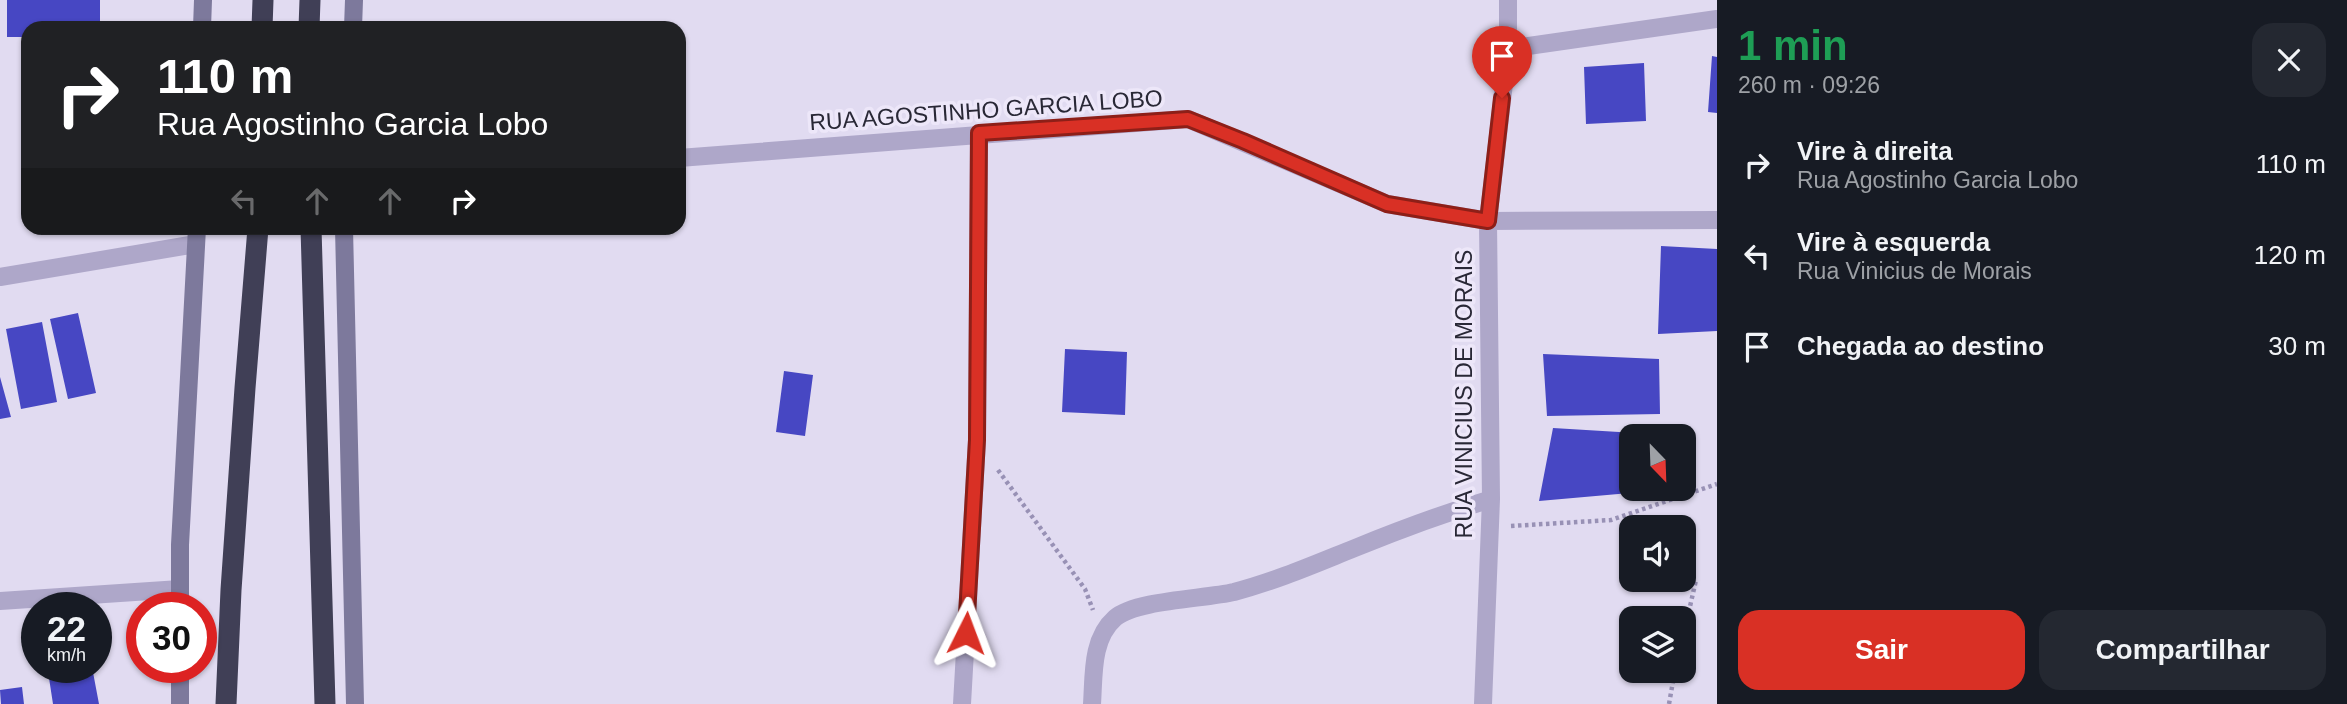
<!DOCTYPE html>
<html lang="pt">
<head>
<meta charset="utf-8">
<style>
	body { margin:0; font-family:Arial,sans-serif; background:#242831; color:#f1f3f6; height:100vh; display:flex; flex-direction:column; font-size:26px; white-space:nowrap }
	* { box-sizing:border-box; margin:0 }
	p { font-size:23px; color:#9ea1a6 }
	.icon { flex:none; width:38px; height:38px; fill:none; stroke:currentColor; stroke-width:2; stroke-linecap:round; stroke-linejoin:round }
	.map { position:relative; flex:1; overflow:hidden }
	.panel { display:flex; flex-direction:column; background:#171b24; width:630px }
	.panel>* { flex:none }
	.hud { position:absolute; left:21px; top:21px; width:665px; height:214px; border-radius:21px; box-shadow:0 2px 5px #0004; background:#202124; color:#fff; overflow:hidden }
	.needle { width:46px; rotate:157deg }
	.controls { position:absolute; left:1619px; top:424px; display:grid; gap:14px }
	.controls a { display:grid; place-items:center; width:77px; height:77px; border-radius:14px; background:#171b24; box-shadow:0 2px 5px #0004; font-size:35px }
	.speed { position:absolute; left:21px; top:592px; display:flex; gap:14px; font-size:35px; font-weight:700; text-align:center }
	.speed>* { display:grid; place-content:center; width:91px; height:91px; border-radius:50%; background:#171b24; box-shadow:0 2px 5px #0004; line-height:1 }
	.speed small { font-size:18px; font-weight:400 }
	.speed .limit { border:10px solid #d22; background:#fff; color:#111 }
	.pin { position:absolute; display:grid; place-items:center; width:60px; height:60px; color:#fff; margin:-72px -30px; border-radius:50% 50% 50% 0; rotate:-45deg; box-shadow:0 0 7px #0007 }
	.pin .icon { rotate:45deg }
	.me { position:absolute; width:77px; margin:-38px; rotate:3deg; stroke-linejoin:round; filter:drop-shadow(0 0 5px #0008) }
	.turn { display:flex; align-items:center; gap:24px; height:147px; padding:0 21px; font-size:32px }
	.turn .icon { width:91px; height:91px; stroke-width:2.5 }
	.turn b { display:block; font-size:49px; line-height:60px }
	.lanes { display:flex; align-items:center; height:66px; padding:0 21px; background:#0003; justify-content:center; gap:35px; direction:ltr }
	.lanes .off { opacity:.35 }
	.round { display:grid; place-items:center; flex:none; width:74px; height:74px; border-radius:21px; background:#242831 }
	.summary { display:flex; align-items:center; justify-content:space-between; height:119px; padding:0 21px }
	h1 { font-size:42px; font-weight:600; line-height:52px; color:#1e9e55 }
	.primary-button { display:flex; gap:14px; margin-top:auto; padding:14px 21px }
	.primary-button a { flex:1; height:80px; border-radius:21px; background:#d93025; color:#fff; font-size:28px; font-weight:600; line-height:80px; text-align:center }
	.primary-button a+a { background:#242831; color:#f1f3f6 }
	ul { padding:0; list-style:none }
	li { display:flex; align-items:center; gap:21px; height:91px; padding:0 21px }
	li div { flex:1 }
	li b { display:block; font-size:26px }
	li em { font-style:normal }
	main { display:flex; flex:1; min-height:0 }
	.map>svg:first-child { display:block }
	.building { fill:#4747c3 }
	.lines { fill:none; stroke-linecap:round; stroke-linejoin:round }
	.path { stroke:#9891b5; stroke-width:4.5; stroke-dasharray:3.5 3.5; stroke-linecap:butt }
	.street { stroke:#aea7c9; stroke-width:18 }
	.secondary { stroke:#7d799c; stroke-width:18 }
	.highway { stroke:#403f56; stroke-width:21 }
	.route-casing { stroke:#8d1f18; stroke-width:18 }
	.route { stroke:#d93025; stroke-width:12 }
	.labels { text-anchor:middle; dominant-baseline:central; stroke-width:7; stroke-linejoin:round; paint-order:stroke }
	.street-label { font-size:23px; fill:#292836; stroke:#ede7f9 }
</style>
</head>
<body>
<main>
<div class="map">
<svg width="1717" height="704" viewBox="0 0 1717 704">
	<rect width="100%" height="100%" fill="#e1dbf1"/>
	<path class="building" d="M 7,0 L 100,0 L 100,28 L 28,28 L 28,37 L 7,37 Z
		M 1712,56 L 1717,57 L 1717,113 L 1708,112 Z
		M 1644,63 L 1646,121 L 1586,124 L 1584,67 Z
		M 1661,246 L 1717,249 L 1717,331 L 1658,334 Z
		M 78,313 L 96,393 L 68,399 L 50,319 Z
		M 42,322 L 57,402 L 21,409 L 6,329 Z
		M 1065,349 L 1127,352 L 1125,415 L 1062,412 Z
		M 1543,354 L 1659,359 L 1660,414 L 1547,416 Z
		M 784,371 L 813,375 L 805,436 L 776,432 Z
		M 0,377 L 11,417 L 0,419 Z
		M 1553,428 L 1652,434 L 1652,436 L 1631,436 L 1631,488 L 1641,488 L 1641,492 L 1539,501 Z
		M 58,667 L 92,667 L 99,704 L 53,704 L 49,678 L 60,676 Z
		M 22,687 L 24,704 L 1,704 L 0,690 Z"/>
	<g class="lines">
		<path class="path" d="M 998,470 L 1085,589 L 1093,610
			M 1511,526 L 1611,520 L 1717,484
			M 1684,633 L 1696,580
			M 1669,704 L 1675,670"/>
		<path class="street" d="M 1508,49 L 1717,19
			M 679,158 L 1188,119 L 1387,204 L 1488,221 L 1717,220
			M 0,277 L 196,244
			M 0,601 L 180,589
			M 962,704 L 977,440 L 979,133
			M 1092,704 C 1094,676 1091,639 1115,618 C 1136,600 1204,599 1234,592 C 1276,581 1315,564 1355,548 C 1399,530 1445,513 1491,499
			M 1483,704 L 1491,499 L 1488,221 L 1508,49 L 1508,0"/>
		<path class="secondary" d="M 202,28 L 203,0
			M 353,28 L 354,0
			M 344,228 L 355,704
			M 180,607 L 180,545 L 197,228
			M 180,704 L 180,667"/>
		<path class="highway" d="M 262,28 L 263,0
			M 309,28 L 310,0
			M 311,228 L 325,704
			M 226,704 L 231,590 L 245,388 L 258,228"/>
	</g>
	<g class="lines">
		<g class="route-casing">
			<path id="route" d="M 966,633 L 977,440 L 979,133 L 1188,119 L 1243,141 L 1387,204 L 1488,221 L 1502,98"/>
		</g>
		<use href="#route" class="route"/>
	</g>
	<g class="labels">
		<g class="street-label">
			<text transform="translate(986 110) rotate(-4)">RUA AGOSTINHO GARCIA LOBO</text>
			<text transform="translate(1464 394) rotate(-90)">RUA VINICIUS DE MORAIS</text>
		</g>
	</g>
</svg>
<div class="controls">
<a><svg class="needle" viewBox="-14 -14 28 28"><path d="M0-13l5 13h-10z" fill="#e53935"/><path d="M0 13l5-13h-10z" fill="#9ea1a6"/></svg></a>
<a><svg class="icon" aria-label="sound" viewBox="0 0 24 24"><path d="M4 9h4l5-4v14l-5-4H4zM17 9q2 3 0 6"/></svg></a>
<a><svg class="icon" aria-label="layers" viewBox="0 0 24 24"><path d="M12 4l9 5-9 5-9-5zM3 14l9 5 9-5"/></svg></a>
</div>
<div class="speed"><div>22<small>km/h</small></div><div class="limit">30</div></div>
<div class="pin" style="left:1502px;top:98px;background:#d93025"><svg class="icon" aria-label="arrive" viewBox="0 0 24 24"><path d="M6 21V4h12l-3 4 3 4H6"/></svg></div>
<svg class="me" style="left:966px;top:633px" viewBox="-20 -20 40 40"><path d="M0-17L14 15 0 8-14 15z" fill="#d93025" stroke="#fff" stroke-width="4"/></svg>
<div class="hud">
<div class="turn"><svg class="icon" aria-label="right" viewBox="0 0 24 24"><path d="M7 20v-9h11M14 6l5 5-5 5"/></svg><div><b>110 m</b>Rua Agostinho Garcia Lobo</div></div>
<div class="lanes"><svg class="icon off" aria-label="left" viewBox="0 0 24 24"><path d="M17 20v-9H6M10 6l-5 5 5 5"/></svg><svg class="icon off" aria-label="ahead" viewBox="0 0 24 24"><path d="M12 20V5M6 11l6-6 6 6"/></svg><svg class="icon off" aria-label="ahead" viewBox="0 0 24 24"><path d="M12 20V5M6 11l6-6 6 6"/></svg><svg class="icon" aria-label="right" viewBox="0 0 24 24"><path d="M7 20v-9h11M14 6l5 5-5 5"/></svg></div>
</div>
</div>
<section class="panel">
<div class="summary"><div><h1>1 min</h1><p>260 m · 09:26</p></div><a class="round"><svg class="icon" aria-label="close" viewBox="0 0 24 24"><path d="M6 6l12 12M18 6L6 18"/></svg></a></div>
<ul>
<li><svg class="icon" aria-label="right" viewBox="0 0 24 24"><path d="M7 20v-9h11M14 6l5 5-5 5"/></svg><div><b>Vire à direita</b><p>Rua Agostinho Garcia Lobo</p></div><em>110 m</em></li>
<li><svg class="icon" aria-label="left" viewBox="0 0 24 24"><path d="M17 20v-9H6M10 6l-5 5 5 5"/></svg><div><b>Vire à esquerda</b><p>Rua Vinicius de Morais</p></div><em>120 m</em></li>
<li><svg class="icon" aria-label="arrive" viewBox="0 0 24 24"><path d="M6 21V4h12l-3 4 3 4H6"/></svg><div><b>Chegada ao destino</b></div><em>30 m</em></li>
</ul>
<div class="primary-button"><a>Sair</a><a>Compartilhar</a></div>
</section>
</main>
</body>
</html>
